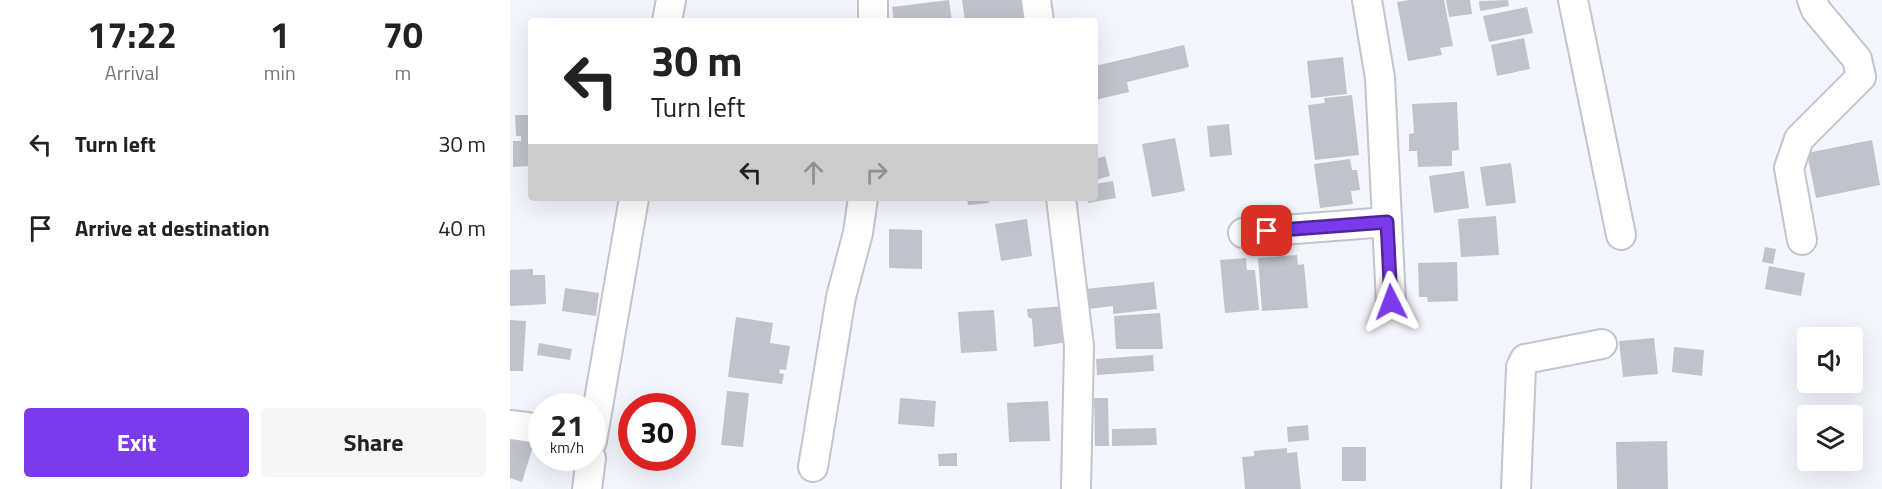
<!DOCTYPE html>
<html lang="en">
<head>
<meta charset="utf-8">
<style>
	body { margin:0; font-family:"Titillium Web",sans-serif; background:#f6f6f6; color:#222; height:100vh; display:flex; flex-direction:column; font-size:22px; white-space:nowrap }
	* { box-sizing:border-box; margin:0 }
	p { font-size:20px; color:#767676 }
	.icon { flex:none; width:33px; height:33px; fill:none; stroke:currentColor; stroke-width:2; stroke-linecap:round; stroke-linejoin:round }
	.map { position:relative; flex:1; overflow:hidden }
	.panel { display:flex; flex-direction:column; background:#fff; width:510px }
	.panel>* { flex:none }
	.banner { position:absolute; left:18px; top:18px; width:570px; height:183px; border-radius:6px; box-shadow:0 6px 24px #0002; background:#fff; color:#222; overflow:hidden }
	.tools { position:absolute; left:1287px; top:327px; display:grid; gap:12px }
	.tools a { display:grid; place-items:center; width:66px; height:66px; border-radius:6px; background:#fff; box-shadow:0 6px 24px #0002; font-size:30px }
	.speed { position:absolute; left:18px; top:393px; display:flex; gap:12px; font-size:30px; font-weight:700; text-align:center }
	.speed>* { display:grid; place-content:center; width:78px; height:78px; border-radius:50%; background:#fff; box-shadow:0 6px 24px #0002; line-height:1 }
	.speed small { font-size:15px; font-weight:400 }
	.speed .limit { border:9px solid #d22; background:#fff; color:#111 }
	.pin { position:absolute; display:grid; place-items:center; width:51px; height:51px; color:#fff; margin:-26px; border-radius:12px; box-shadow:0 3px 9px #0006 }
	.me { position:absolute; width:66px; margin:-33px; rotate:357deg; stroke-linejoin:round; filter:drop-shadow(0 0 4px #0008) }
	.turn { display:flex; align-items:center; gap:21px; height:126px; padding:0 24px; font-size:27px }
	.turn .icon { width:78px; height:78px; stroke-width:2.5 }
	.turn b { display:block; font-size:42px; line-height:51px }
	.lanes { display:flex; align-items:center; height:57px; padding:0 24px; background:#0003; justify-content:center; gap:30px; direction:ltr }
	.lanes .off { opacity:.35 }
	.eta { display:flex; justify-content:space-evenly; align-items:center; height:102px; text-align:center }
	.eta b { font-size:36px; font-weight:700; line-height:42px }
	.primary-button { display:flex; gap:12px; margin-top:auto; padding:12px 24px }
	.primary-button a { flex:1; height:69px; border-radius:6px; background:#7c3aed; color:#fff; font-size:24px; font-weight:700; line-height:69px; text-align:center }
	.primary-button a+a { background:#f6f6f6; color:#222 }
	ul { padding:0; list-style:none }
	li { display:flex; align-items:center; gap:18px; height:84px; padding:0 24px }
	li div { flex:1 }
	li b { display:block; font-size:22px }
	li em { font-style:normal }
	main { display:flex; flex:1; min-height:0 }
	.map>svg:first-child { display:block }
	.building { fill:#c1c3cc }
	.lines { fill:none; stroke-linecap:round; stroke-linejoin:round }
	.minor-casing { stroke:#c2c4ce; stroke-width:32 }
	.minor { stroke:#fff; stroke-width:28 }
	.route-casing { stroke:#51269a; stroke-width:15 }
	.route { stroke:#7c3aed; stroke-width:10 }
</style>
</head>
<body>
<main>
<section class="panel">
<div class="eta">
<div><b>17:22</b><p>Arrival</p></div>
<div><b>1</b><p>min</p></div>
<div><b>70</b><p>m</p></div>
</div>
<ul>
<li><svg class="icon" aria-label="left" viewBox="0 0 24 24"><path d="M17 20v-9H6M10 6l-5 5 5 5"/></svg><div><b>Turn left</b></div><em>30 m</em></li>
<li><svg class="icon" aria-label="arrive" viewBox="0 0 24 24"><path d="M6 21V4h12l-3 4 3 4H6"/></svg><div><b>Arrive at destination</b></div><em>40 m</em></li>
</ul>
<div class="primary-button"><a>Exit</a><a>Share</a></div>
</section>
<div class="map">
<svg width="1372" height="489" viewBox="0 0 1372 489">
	<rect width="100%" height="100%" fill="#f4f6fd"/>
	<path class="building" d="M 439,0 L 442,21 L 384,21 L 382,7 Z
		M 452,0 L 516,0 L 518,20 L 455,21 Z
		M 899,0 L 934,0 L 943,46 L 930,48 L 932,55 L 898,61 L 887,2 Z
		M 936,0 L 960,0 L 962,14 L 939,17 Z
		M 998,0 L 999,6 L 970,11 L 969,1 Z
		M 1017,7 L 1023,33 L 979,42 L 973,16 Z
		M 19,26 L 21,26 L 21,57 L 18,57 Z
		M 1014,38 L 1020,69 L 987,76 L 981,45 Z
		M 674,45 L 679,67 L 617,82 L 619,92 L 585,100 L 585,66 Z
		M 833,57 L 837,94 L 801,98 L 797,61 Z
		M 842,95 L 849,155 L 805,160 L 798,105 L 815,103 L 814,98 Z
		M 947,102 L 949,150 L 942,151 L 942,166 L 908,167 L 907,151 L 899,151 L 899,134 L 904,133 L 902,104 Z
		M 5,115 L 21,115 L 21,166 L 3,167 L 3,141 L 11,141 L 11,136 L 6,136 Z
		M 719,124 L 722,155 L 700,157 L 697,126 Z
		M 665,138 L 675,191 L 642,197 L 632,144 Z
		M 1362,140 L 1370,185 L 1306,198 L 1297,153 Z
		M 595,156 L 600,176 L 585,180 L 585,159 Z
		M 840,159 L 842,170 L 847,170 L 850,190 L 841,191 L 843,204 L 810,208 L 804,164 Z
		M 1001,163 L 1006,203 L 976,206 L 970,167 Z
		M 954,171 L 959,208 L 924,213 L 919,176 Z
		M 603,181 L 606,198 L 578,203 L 577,198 L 585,198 L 585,184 Z
		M 457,198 L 478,198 L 479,203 L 458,205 Z
		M 986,216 L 989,255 L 951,257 L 948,219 Z
		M 517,219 L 522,256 L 491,261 L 485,224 Z
		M 379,229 L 412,230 L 412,269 L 379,268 Z
		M 1255,247 L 1266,249 L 1263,264 L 1252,262 Z
		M 787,255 L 788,265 L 794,264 L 798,308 L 752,311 L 748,258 Z
		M 736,258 L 737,270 L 745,270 L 749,310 L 715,313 L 710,260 Z
		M 947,262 L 948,301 L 918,302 L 917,297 L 909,297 L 908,263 Z
		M 1259,266 L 1295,273 L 1291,296 L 1255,289 Z
		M 23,269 L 23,275 L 35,275 L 36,304 L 0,306 L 0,270 Z
		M 644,282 L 647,309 L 603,314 L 603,306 L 578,309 L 575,289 Z
		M 55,288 L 89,293 L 86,316 L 52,311 Z
		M 555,306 L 558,342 L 524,347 L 522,319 L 518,317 L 517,309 Z
		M 484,310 L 487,351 L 451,353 L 448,312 Z
		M 650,313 L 653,349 L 606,349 L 604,316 Z
		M 226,317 L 263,323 L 260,343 L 280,346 L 276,370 L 270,369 L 269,373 L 274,374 L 272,384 L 218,377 Z
		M 0,320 L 16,321 L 13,371 L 0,371 Z
		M 1144,338 L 1148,374 L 1113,377 L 1109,341 Z
		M 29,343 L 62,349 L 60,360 L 27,355 Z
		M 1164,347 L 1194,350 L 1192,376 L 1162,372 Z
		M 643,355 L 644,371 L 587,375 L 586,359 Z
		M 217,391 L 239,393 L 233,447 L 211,445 Z
		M 390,398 L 426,401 L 424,427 L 388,424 Z
		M 584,398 L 598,398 L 599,446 L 585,446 Z
		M 538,401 L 540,441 L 499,442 L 497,403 Z
		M 798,425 L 799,440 L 778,442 L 777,427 Z
		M 646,428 L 647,445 L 602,446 L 602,429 Z
		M 0,432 L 25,440 L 12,482 L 0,478 Z
		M 1157,441 L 1158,489 L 1107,489 L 1106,442 Z
		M 832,447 L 856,447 L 856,481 L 832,481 Z
		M 777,448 L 777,453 L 787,452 L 791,489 L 735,489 L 732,457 L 744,456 L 744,451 Z
		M 447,453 L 447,466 L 429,466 L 428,454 Z"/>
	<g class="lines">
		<g class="minor-casing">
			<path id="minor" d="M 363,0 L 363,21
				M 526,0 L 529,21
				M 857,0 L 870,78 L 881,302
				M 1063,0 L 1111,235
				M 157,21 L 161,0
				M 551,198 L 569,346 L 566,489
				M 733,233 L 877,222
				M 1292,240 L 1279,168 L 1289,139 L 1351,77 L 1347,59 L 1306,10 L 1302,0
				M 0,425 L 32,429
				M 82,441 L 124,198
				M 303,467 L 331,297 L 348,233 L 353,198
				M 77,489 L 81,458
				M 1006,489 L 1011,367 L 1015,359 L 1092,344"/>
		</g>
		<use href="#minor" class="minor"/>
	</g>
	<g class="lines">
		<g class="route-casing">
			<path id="route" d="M 757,231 L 877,222 L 881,302"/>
		</g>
		<use href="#route" class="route"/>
	</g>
</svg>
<div class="tools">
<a><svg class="icon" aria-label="sound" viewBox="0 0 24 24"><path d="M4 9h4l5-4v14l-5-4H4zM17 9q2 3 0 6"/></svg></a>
<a><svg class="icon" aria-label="layers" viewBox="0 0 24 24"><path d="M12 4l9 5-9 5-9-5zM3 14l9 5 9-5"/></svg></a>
</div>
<div class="speed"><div>21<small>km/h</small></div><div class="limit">30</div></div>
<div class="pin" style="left:757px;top:231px;background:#d93025"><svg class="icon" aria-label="arrive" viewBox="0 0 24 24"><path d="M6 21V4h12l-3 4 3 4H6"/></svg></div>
<svg class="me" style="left:881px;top:302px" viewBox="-20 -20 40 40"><path d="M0-17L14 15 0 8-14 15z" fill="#7c3aed" stroke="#fff" stroke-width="4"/></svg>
<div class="banner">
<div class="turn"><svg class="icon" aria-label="left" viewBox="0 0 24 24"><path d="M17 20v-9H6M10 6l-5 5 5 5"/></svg><div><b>30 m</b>Turn left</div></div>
<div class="lanes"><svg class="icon" aria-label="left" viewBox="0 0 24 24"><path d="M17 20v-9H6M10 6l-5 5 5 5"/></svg><svg class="icon off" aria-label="ahead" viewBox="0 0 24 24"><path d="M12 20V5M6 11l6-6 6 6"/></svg><svg class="icon off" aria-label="right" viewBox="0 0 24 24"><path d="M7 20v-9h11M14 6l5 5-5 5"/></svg></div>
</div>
</div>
</main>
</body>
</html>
